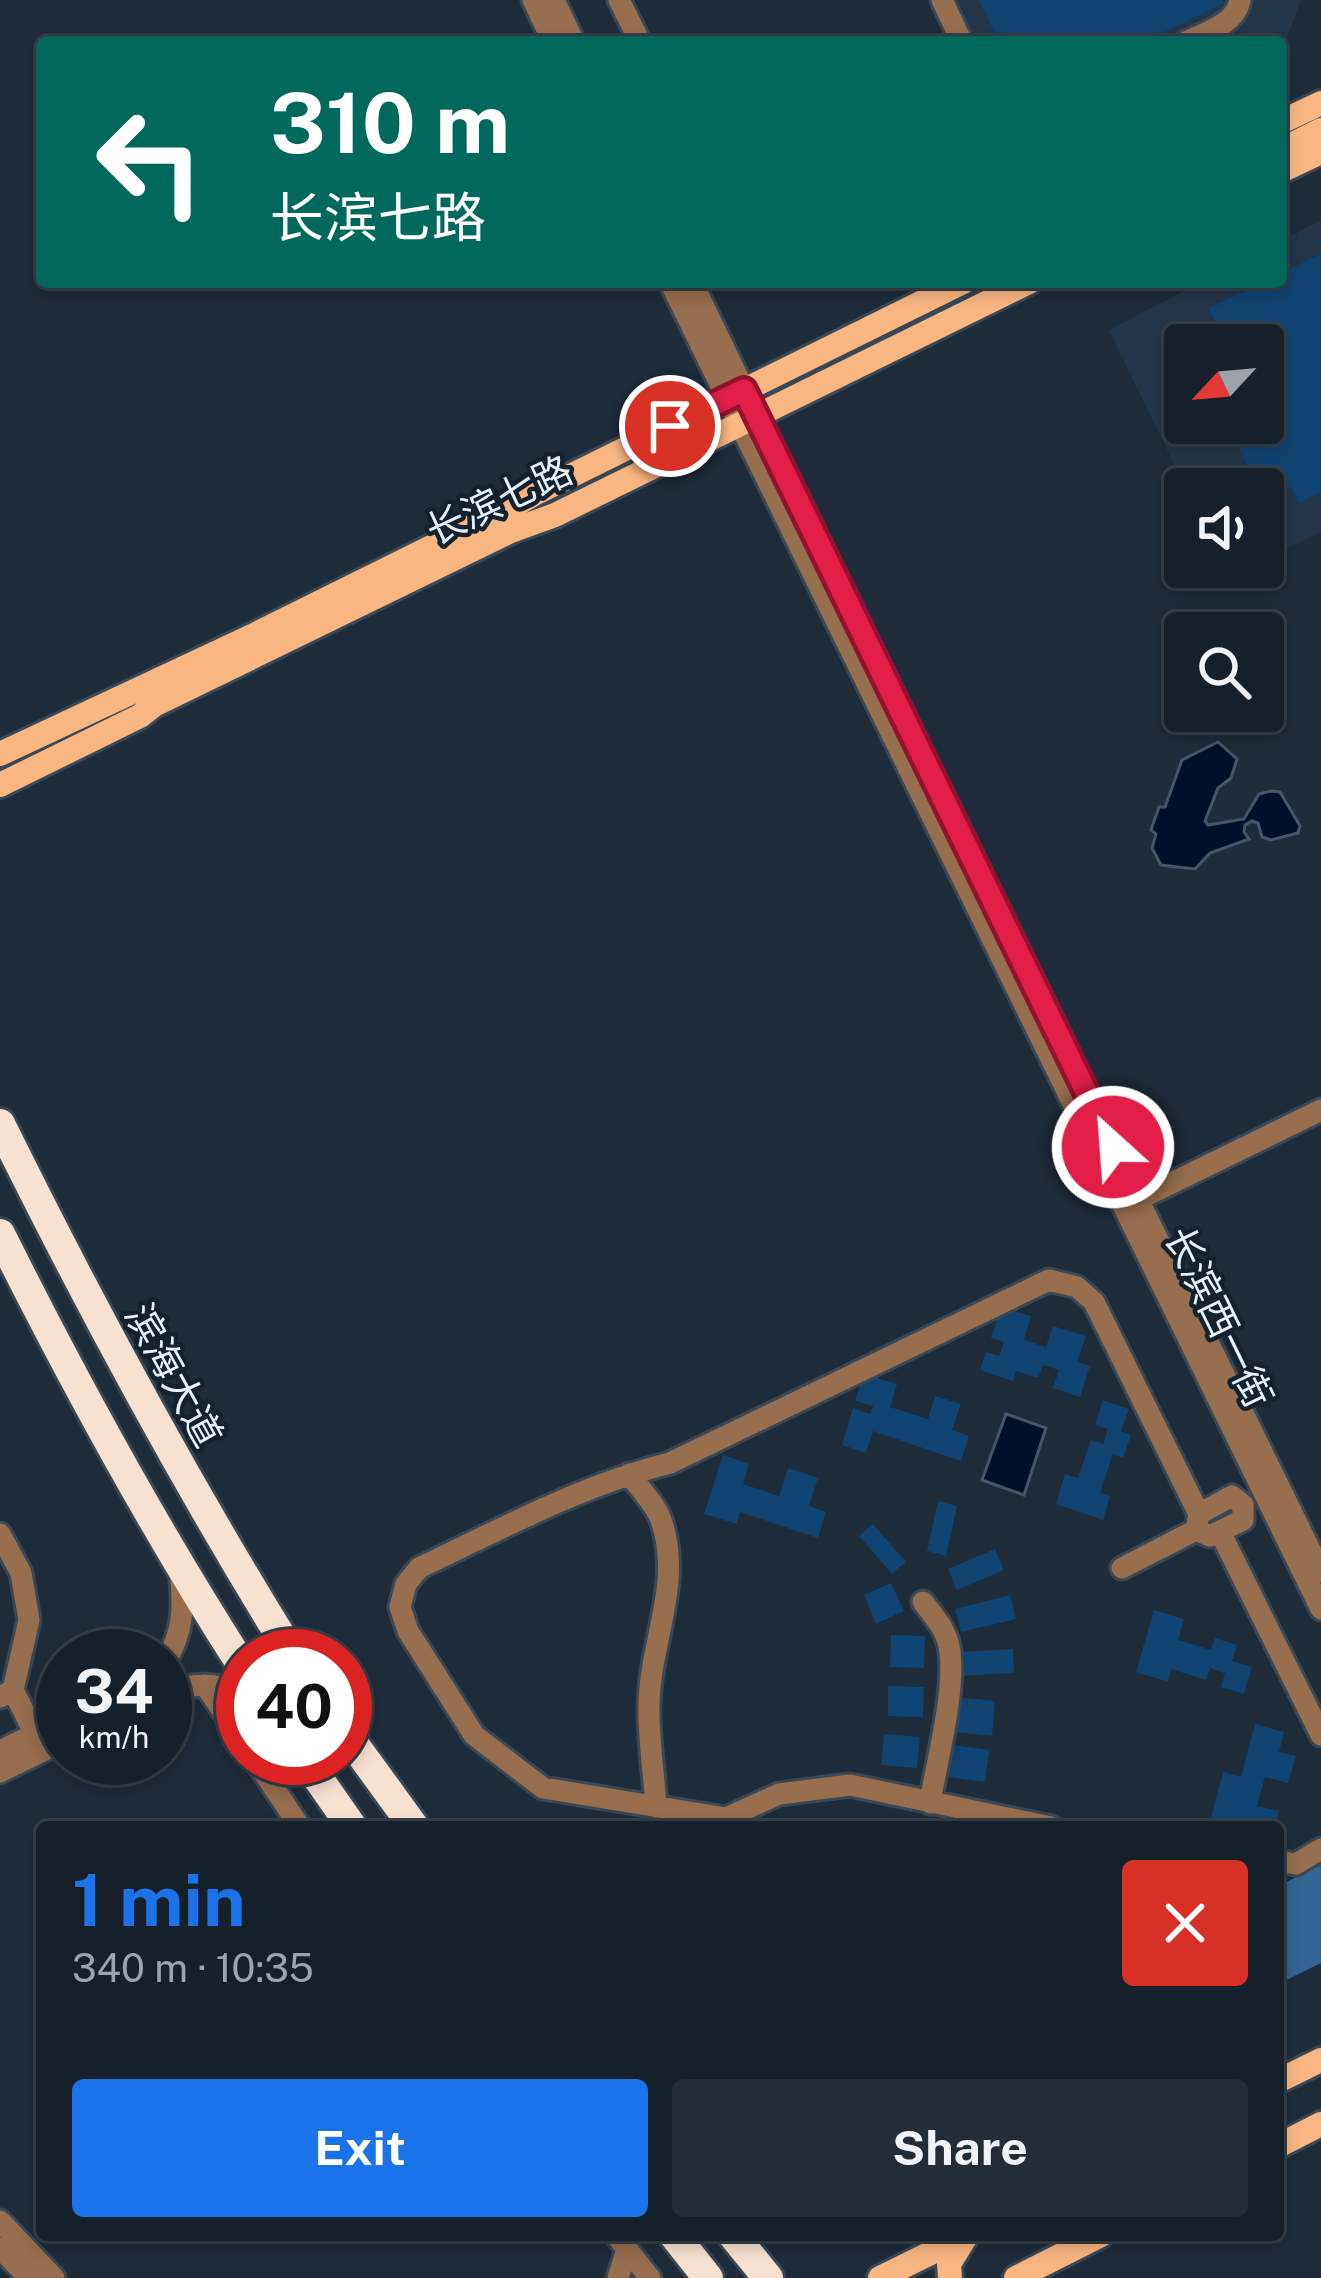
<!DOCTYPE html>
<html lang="en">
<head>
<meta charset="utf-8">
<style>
	body { margin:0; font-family:"Public Sans","Noto Sans SC",sans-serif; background:#232d37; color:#f1f3f6; height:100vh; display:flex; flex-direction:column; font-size:45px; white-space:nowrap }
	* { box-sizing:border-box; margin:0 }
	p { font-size:39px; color:#9ea3a9 }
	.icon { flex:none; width:66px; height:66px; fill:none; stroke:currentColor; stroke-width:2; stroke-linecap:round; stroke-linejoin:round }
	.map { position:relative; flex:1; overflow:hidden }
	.drawer { position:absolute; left:36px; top:1821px; width:1248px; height:420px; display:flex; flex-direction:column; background:#16202b; border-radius:12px; box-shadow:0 6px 18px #0003,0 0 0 3px #353e47 }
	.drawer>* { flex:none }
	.banner { position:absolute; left:36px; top:36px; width:1251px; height:252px; border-radius:12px; box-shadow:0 6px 18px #0003,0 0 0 3px #353e47; background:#00695c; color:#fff; overflow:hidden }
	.needle { width:78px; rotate:244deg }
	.buttons { position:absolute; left:1164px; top:324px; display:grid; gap:24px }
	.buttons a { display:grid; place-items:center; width:120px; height:120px; border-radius:12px; background:#16202b; box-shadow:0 6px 18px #0003,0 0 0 3px #353e47; font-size:60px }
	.speed { position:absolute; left:36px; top:1629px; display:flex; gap:24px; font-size:60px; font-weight:700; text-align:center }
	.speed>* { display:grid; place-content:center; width:156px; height:156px; border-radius:50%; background:#16202b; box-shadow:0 6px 18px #0003,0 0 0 3px #353e47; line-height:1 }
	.speed small { font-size:30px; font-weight:400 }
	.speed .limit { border:18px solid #d22; background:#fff; color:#111 }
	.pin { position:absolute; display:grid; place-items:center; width:102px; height:102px; color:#fff; margin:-51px; border:6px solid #fff; border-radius:50%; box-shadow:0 3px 12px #0007 }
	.me { position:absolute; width:132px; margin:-66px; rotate:334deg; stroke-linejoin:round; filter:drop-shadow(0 0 9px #0008) }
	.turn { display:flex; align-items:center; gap:42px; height:252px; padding:0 36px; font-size:54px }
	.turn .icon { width:156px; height:156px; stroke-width:2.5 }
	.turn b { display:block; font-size:84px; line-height:102px }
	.round { display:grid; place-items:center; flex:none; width:126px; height:126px; border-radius:12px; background:#232d37 }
	.headline { display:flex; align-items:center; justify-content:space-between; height:204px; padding:0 36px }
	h1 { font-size:72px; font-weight:700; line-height:90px; color:#1a73e8 }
	.cta { display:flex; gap:24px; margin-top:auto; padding:24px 36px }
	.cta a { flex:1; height:138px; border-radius:12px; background:#1a73e8; color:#fff; font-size:48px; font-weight:700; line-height:138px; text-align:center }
	.cta a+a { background:#232d37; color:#f1f3f6 }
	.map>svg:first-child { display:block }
	.built { fill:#233548; fill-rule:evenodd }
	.forest { fill:#326494 }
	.water { fill:#001028; stroke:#465467; stroke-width:3 }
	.building { fill:#0f4371 }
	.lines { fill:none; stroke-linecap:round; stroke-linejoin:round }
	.minor-casing { stroke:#3a4754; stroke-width:27 }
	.major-casing { stroke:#3a4754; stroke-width:30 }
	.highway-casing { stroke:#3a4754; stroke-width:36 }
	.minor { stroke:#976e4e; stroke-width:21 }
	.major { stroke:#fab681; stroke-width:24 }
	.highway { stroke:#f7e2d2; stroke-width:30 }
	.route-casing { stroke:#92132f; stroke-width:30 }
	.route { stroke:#e11d48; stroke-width:21 }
	.labels { text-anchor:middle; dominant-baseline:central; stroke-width:9; stroke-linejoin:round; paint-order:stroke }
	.street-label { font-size:39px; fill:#e8f1fa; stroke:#14212f }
</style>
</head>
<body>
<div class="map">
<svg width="1321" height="2278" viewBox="0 0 1321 2278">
	<rect width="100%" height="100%" fill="#1e2b39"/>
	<path class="built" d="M 938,0 L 1301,0 L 1281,54 L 1281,42 L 959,42 Z
		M 1321,220 L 1321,532 L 1263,560 L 1263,489 L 1186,489 L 1109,330 L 1201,282 L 1281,282 L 1281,241 ZM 1185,345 L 1263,345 L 1263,423 L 1185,423 Z"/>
	<path class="forest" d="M 1321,1865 L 1321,1963 L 1278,1984 L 1278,1886 Z"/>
	<path class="water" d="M 1218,742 L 1237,759 L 1231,778 L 1218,788 L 1205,821 L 1208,825 L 1244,819 L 1259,794 L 1271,791 L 1280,792 L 1300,826 L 1298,833 L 1271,840 L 1262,837 L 1258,823 L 1252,821 L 1245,825 L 1244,832 L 1249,839 L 1210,853 L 1195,869 L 1161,865 L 1152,848 L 1156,834 L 1151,830 L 1159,807 L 1165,807 L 1182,760 Z
		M 1006,1414 L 1046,1428 L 1024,1495 L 982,1480 Z"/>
	<path class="building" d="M 979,0 L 1222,0 L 1224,3 L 1144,42 L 999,42 Z
		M 1321,254 L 1321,492 L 1299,503 L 1291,487 L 1263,500 L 1263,489 L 1259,489 L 1227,423 L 1263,423 L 1263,345 L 1226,345 L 1209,308 L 1263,282 L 1281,282 L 1281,273 Z
		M 1001,1307 L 1031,1316 L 1024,1340 L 1046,1347 L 1053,1326 L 1086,1336 L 1077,1362 L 1090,1366 L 1080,1397 L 1053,1388 L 1059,1370 L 1043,1365 L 1038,1378 L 1016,1371 L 1013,1381 L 980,1370 L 986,1352 L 999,1356 L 1004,1342 L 991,1338 Z
		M 863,1374 L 897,1384 L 890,1407 L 928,1419 L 935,1396 L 961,1404 L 952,1430 L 969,1436 L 961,1461 L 873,1431 L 866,1453 L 842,1445 L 853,1408 L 870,1414 L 873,1406 L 855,1401 Z
		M 1103,1400 L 1129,1409 L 1121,1431 L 1131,1435 L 1123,1458 L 1113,1454 L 1100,1493 L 1110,1496 L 1103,1520 L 1056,1504 L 1065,1474 L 1078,1478 L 1091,1440 L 1103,1444 L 1108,1429 L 1095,1425 Z
		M 723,1455 L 749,1464 L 743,1484 L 779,1496 L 788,1468 L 818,1478 L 809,1506 L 826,1512 L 818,1538 L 740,1512 L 737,1524 L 704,1514 Z
		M 938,1501 L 957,1506 L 946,1556 L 927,1551 Z
		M 873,1524 L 906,1562 L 892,1574 L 859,1536 Z
		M 995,1549 L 1004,1570 L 957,1590 L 948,1569 Z
		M 891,1583 L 904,1611 L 876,1624 L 864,1595 Z
		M 1010,1595 L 1016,1619 L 961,1632 L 955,1609 Z
		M 1154,1610 L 1184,1619 L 1178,1640 L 1211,1650 L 1215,1638 L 1237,1645 L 1232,1661 L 1252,1667 L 1244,1694 L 1221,1687 L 1225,1673 L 1210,1668 L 1206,1680 L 1171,1669 L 1168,1682 L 1136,1672 Z
		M 891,1635 L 925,1636 L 924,1668 L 890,1667 Z
		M 1013,1649 L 1014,1673 L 958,1676 L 957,1652 Z
		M 888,1686 L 924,1687 L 923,1717 L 888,1716 Z
		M 956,1697 L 995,1701 L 992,1736 L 953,1732 Z
		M 1255,1724 L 1284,1732 L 1279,1752 L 1296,1756 L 1288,1783 L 1265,1777 L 1257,1806 L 1279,1811 L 1274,1827 L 1241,1827 L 1211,1819 L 1223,1772 L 1241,1777 Z
		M 884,1734 L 920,1737 L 917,1768 L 881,1765 Z
		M 953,1745 L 989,1750 L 985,1782 L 948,1777 Z"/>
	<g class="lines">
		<g class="minor-casing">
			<path id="minor" d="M 533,0 L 553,42
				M 554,0 L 574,42
				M 619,0 L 640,42
				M 942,0 L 962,42
				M 1186,42 C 1206,32 1236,24 1240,0
				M 670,282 L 1321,1609
				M 692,282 L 898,709
				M 975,867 L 1321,1572
				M 1131,1203 L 1321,1110
				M 629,1474 C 639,1488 655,1503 661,1520 C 683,1582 650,1642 649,1704 C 648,1738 654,1773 656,1807
				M 1232,1496 L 1243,1505 L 1243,1520 L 1210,1536 L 1196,1530 L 1199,1514 Z
				M 1220,1532 L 1321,1735
				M 0,1534 L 21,1573 L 29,1620 L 13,1690 L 0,1697
				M 1122,1568 L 1196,1530
				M 923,1602 C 935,1617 948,1632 950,1652 C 955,1695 937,1759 930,1803
				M 165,1662 C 184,1632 184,1606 180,1571
				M 205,1685 L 243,1741
				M 13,1690 L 35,1734
				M 165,1693 C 191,1682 216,1684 243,1691
				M 0,1751 L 63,1720
				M 254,1758 L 300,1827
				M 0,1772 L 63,1741
				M 1051,1827 L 850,1785 L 779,1794 L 726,1818 L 543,1788 L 474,1735 L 408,1631 L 400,1607 L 406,1584 L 419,1568 C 501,1529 582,1485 670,1463 L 1049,1280 L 1077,1287 L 1094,1302 L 1199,1514
				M 1278,1861 L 1296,1864 L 1321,1849
				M 0,2221 L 54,2278
				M 616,2235 L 650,2278
				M 0,2248 L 29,2278
				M 618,2278 L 627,2249"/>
		</g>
		<g class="major-casing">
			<path id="major" d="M 1281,122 L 1321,103
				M 1281,150 L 1321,130
				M 1281,171 L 1321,152
				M 0,754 L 256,634 L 512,507 L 536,493 L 963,282
				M 0,785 L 140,716 L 154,705 L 511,531 L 555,515 L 1029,282
				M 1278,2081 L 1321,2060
				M 1278,2146 L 1321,2124
				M 880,2278 L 967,2235
				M 950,2278 L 949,2264 L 965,2238
				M 1016,2278 L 1101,2235"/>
		</g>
		<g class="highway-casing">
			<path id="highway" d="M 0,1124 C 90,1306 186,1484 293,1656
				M 0,1234 C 74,1382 153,1527 243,1667
				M 345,1732 L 414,1827
				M 304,1758 L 352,1827
				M 674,2235 L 708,2278
				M 733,2235 L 768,2278"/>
		</g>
		<use href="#minor" class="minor"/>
		<use href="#major" class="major"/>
		<use href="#highway" class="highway"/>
	</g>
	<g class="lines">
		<g class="route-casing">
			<path id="route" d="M 670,426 L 744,390 L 1113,1147"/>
		</g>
		<use href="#route" class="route"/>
	</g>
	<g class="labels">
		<g class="street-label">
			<text transform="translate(499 500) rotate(-25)">长滨七路</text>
			<text transform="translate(1219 1317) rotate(64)">长滨西一街</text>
			<text transform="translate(174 1375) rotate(61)">滨海大道</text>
		</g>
	</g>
</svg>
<div class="buttons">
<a><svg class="needle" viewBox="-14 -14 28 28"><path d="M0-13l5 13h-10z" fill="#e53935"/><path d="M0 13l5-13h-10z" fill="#9ea3a9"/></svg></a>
<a><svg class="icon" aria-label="sound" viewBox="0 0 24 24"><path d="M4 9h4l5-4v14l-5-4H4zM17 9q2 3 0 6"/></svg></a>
<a><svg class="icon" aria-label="search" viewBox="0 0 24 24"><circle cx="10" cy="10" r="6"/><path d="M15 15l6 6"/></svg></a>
</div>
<div class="speed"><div>34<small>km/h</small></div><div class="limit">40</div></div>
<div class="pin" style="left:670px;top:426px;background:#d93025"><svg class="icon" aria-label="arrive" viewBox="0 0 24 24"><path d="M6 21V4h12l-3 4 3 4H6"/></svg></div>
<svg class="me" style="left:1113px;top:1147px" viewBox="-20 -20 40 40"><circle r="17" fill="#e11d48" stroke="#fff" stroke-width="3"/><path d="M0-11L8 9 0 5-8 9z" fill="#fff"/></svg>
<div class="banner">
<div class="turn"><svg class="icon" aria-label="left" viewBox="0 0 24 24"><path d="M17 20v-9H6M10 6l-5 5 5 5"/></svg><div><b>310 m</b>长滨七路</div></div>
</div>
<section class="drawer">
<div class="headline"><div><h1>1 min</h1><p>340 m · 10:35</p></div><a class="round" style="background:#d93025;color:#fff"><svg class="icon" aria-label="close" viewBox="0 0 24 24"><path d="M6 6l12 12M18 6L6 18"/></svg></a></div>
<div class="cta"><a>Exit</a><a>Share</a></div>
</section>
</div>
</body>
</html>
